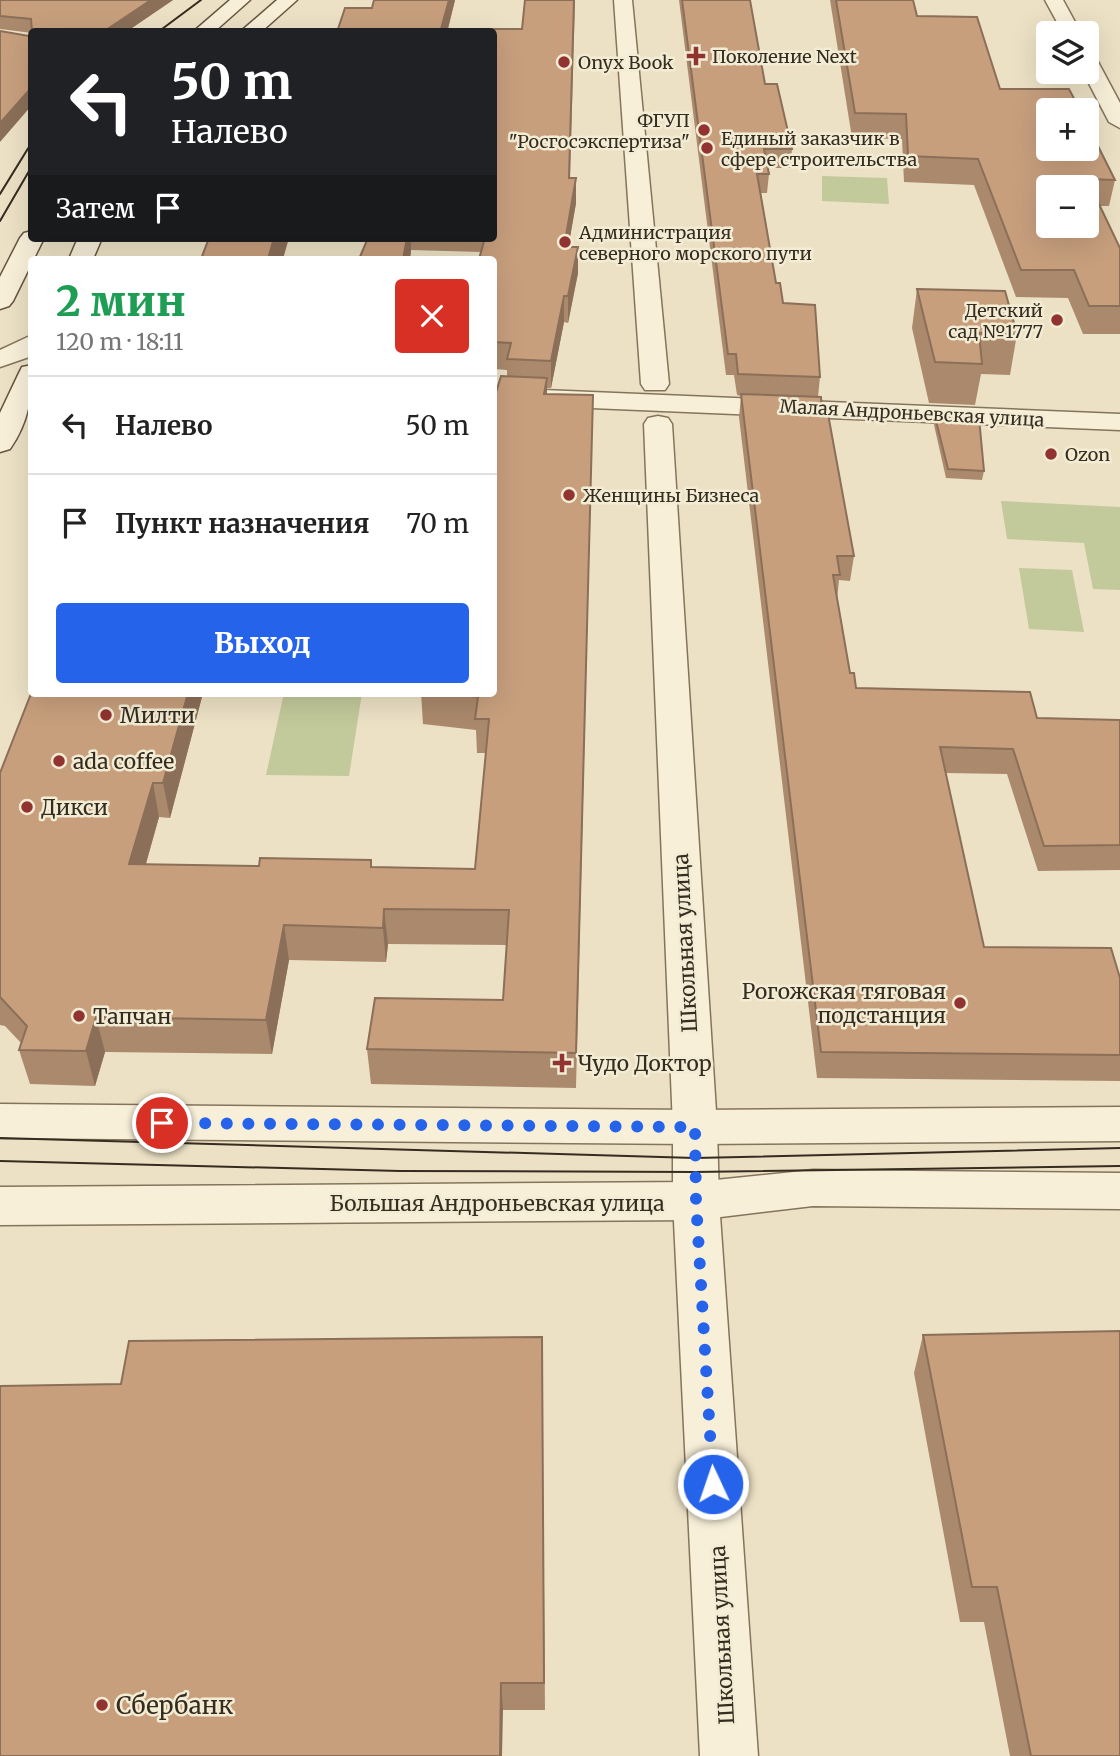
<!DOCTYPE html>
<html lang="ru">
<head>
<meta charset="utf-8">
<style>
	body { margin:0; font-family:Merriweather,serif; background:#f2f2f2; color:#222; height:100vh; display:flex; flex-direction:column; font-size:26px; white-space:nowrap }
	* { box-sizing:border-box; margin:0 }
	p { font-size:23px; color:#767676 }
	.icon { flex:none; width:38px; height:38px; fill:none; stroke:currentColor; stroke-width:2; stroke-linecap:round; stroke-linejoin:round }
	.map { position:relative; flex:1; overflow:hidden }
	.side { position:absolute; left:28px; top:256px; width:469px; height:441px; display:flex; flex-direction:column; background:#fff; border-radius:7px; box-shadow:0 7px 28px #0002 }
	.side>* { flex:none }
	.banner { position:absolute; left:28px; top:28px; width:469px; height:214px; border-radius:7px; box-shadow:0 7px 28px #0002; background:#202124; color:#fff; overflow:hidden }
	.controls { position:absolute; left:1036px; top:21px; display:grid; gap:14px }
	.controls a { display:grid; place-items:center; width:63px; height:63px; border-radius:7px; background:#fff; box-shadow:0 7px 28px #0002; font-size:35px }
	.pin { position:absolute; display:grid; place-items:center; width:60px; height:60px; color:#fff; margin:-30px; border:4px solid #fff; border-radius:50%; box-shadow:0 2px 7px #0007 }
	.me { position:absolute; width:77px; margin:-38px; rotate:357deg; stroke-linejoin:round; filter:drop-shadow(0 0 5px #0008) }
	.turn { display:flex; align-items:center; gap:24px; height:147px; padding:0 28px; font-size:32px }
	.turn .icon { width:91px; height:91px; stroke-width:2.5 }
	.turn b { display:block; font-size:49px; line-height:60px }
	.then { display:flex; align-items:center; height:66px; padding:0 28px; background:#0003; gap:14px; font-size:26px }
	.round { display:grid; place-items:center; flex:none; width:74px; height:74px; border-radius:7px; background:#f2f2f2 }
	.head { display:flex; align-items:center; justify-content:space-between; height:119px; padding:0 28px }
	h1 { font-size:42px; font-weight:800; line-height:52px; color:#1e9e55 }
	.button { display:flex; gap:14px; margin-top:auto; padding:14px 28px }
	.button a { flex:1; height:80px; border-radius:7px; background:#2563eb; color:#fff; font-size:28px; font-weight:800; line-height:80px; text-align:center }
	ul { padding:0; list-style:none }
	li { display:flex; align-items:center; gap:21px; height:98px; padding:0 28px; border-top:2px solid #e0e0e0 }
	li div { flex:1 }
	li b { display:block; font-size:26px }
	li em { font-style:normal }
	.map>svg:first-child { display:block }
	.green { fill:#c2c99a }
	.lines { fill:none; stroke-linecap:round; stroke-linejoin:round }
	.pedestrian-casing { stroke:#85745c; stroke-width:3 }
	.minor-casing { stroke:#85745c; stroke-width:3 }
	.tertiary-casing { stroke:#85745c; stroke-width:3 }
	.secondary-casing { stroke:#67553f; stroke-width:3 }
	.pedestrian { fill:#f7efd8; fill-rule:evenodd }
	.minor { fill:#f7efd8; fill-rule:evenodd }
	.tertiary { fill:#f7efd8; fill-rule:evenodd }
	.secondary { fill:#f7efd8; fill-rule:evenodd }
	.tram { stroke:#362b1f; stroke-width:2 }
	.wall { fill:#ab896c }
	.shaded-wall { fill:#8b6f58 }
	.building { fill:#c79f7d; stroke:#8b6f58; stroke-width:2; fill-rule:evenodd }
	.route { stroke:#2563eb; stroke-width:12; stroke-dasharray:0 21.6 }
	.poi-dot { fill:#913330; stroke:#f3ecd4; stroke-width:2.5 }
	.labels { text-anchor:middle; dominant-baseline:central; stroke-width:5; stroke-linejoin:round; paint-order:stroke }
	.far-poi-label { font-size:18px; fill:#362b1f; stroke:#f3ecd4; text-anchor:start }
	.far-street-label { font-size:18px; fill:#362b1f; stroke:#f3ecd4 }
	.poi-label { font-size:21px; fill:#362b1f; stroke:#f3ecd4; text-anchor:start }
	.street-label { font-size:21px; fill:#362b1f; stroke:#f3ecd4 }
	.near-poi-label { font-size:24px; fill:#362b1f; stroke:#f3ecd4; text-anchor:start }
</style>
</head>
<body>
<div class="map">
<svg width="1120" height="1756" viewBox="0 0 1120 1756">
	<rect width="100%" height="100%" fill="#ece1c5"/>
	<path class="green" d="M 822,176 L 887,178 L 889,204 L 822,201 Z
		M 1001,501 L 1120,507 L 1120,590 L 1093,589 L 1084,543 L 1007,539 Z
		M 1019,568 L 1072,570 L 1084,632 L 1029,629 Z
		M 284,693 L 362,693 L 349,776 L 266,775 Z"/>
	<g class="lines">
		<g class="pedestrian-casing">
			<path id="pedestrian" d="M 614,0 L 632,0 L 669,384 L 665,390 L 645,390 L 641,384 Z
				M 658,416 L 668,418 L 672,424 L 717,1127 L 711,1139 L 695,1144 L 679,1139 L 673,1127 L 644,424 L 648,418 Z"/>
		</g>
		<g class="minor-casing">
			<path id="minor" d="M 1045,0 L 1063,0 L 1081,33 L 1063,33 Z
				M 1087,54 L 1097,60 L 1120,103 L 1120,128 L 1109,122 L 1083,72 L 1087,72 Z
				M 32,335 L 32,356 L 0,367 L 0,350 Z
				M 494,388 L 1120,414 L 1120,430 L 494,404 Z
				M 695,1110 L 711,1115 L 717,1127 L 719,1201 L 758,1756 L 700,1756 L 673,1201 L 673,1127 L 679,1115 Z"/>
		</g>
		<g class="tertiary-casing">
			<path id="tertiary" d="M 0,1104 L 695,1110 L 1120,1107 L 1120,1141 L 695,1144 L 0,1138 Z
				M 813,1170 L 1120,1173 L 1120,1209 L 813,1206 L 696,1220 L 0,1225 L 0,1187 L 696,1182 Z"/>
		</g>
		<g class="secondary-casing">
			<path id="secondary" d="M 230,0 L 250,0 L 214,32 L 193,32 Z
				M 277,0 L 297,0 L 261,32 L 240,32 Z
				M 32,231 L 32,238 L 44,238 L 13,301 L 9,306 L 0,309 L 0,277 L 20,238 L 24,233 Z
				M 78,238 L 102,238 L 93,259 L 69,259 Z
				M 32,365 C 32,396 29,422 10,449 L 0,452 L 0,413 L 19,373 L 22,367 Z"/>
		</g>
		<use href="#pedestrian" class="pedestrian"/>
		<use href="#minor" class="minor"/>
		<use href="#tertiary" class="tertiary"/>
		<use href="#secondary" class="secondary"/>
		<path class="tram" d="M 158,32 L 201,0
			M 0,194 L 32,142
			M 0,221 L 32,166
			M 0,1138 L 695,1158 L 1120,1148
			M 0,1161 L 400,1171 L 695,1172 L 1120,1166"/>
	</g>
	<path class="wall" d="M 0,0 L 173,0 L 126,32 L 32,32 L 32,33 L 0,29 L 0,31 Z
		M 374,0 L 455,0 L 448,29 L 522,29 L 575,0 L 570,178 L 576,203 L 568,247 L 578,247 L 578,273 L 568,323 L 564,322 L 551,388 L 547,388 L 547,394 L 593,395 L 576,1088 L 371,1084 L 367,1049 L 503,1000 L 507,945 L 388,944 L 386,962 L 289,960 L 272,1054 L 105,1052 L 95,1086 L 30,1084 L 19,1050 L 21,1043 L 5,1026 L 0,1025 L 0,773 L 203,693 L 170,818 L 159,817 L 146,864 L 475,869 L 486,753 L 477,753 L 476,730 L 423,724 L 421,693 L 494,693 L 507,376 L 507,370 L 494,369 L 494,259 L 481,252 L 411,250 L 410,259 L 359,259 L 368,238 L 494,238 L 494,32 L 337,32 L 372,8 Z
		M 679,0 L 750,0 L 765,84 L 792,149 L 790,168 L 768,168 L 769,174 L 767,193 L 761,193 L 776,283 L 783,303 L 820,377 L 818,397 L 822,411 L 854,556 L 850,581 L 839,580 L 837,600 L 850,673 L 856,688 L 1037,718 L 1120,720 L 1120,870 L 1038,871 L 1007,774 L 946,773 L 984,947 L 1120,978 L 1120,1081 L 817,1078 L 739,417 L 741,396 L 737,395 L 734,375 L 726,375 Z
		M 830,0 L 913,0 L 917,16 L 1000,89 L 1115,180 L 1109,206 L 1100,206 L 1120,248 L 1120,334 L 1083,334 L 1068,298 L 1016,297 L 974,185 L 904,182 L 902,139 L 852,138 Z
		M 917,289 L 1017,334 L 1010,375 L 981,374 L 975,405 L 929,403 L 912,328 Z
		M 935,417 L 984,471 L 982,480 L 946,478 L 934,425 Z
		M 923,1335 L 1120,1756 L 1010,1756 L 984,1622 L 960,1622 L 914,1373 Z
		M 542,1337 L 545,1710 L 503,1710 L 121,1384 Z"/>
	<path class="shaded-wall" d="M 151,0 L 173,0 L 126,32 L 103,32 Z
		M 449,0 L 455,0 L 447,32 L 441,29 Z
		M 32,87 L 32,105 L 0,142 L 0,123 Z
		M 576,178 L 576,203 L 564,273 L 564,247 Z
		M 274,238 L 289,238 L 283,259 L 268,259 Z
		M 407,238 L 411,238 L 411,250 L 410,259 L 403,259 Z
		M 578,247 L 578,273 L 568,323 L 568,296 Z
		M 564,296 L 564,322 L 551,388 L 551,361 Z
		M 547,378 L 547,409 L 544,394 Z
		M 188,693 L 203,693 L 170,818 L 163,783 Z
		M 153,783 L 159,817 L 136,898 L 129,864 Z
		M 384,909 L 388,944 L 386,962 L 383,928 Z
		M 284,925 L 289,960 L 272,1054 L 266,1020 Z
		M 96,1017 L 105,1052 L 95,1086 L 86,1051 Z
		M 501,1683 L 503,1710 L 502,1756 L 500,1756 Z"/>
	<path class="building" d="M 0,0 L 151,0 L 103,32 L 32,32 L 31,19 L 0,16 Z
		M 374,0 L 449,0 L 441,29 L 522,29 L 525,0 L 574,0 L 569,178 L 576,178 L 564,247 L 578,247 L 568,296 L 564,296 L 551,361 L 507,359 L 511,343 L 494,342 L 494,259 L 479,259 L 485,238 L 494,238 L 494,32 L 337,32 L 345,8 L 372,8 Z
		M 682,0 L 750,0 L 765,84 L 777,84 L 792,149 L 764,149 L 769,174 L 757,174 L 776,283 L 780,283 L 783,303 L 815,305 L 820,377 L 738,374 L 736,354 L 728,354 Z
		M 836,0 L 913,0 L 917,16 L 977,17 L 1000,89 L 1069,89 L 1080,110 L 1048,110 L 1048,149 L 1087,149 L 1087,124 L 1115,180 L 1087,179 L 1120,248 L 1120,306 L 1089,306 L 1074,270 L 1021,270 L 978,159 L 908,156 L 906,114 L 855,113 ZM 1048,187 L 1087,187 L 1087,226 L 1048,226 Z
		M 0,31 L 29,36 L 32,33 L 32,87 L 0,123 Z
		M 209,238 L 274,238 L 268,259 L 201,259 Z
		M 368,238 L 407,238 L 403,259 L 359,259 Z
		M 917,289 L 1005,291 L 1017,334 L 979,333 L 982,364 L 935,362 Z
		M 501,376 L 547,378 L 544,394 L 593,395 L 576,1053 L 367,1049 L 375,998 L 503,1000 L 509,910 L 384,909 L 383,928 L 284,925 L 266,1020 L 96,1017 L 86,1051 L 19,1050 L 27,1026 L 0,997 L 0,773 L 32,691 L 32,693 L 188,693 L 163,783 L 153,783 L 129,864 L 259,866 L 260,858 L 371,860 L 371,867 L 475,869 L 489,719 L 475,719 L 478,697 L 444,693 L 494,693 L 494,399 Z
		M 741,394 L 821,397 L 822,411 L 828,414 L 854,556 L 837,556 L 840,575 L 833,575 L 850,673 L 854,673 L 856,688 L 1030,692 L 1037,718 L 1120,720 L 1120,845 L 1044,846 L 1013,749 L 940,747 L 984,947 L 1111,948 L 1120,978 L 1120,1055 L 821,1052 Z
		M 935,417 L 979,418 L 984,471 L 948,469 Z
		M 1120,1331 L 1120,1756 L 1031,1756 L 997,1587 L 972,1587 L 923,1335 Z
		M 542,1337 L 544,1683 L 501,1683 L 500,1756 L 0,1756 L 0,1386 L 121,1384 L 129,1341 Z"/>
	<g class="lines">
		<path class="route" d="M 162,1123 L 695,1127 L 696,1201 L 713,1484"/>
	</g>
	<g class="poi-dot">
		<path d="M692.5 45.5h7v7h7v7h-7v7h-7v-7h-7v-7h7z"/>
		<circle cx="564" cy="62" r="7"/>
		<circle cx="704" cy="130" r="7"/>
		<circle cx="707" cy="148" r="7"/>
		<circle cx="565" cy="242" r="7"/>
		<circle cx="1057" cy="320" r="7"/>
		<circle cx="1051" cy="454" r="7"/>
		<circle cx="569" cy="495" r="7"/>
		<circle cx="106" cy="715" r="7"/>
		<circle cx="59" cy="761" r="7"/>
		<circle cx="27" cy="807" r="7"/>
		<circle cx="960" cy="1003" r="7"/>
		<circle cx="79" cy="1016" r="7"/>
		<path d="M558.5 1052.5h7v7h7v7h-7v7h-7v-7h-7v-7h7z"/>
		<circle cx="102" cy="1705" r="7"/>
	</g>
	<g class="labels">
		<g class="far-poi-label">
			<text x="712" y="56">Поколение Next</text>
			<text x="578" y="62">Onyx Book</text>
			<text x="690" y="120" text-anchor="end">ФГУП<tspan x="690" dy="21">"Росгосэкспертиза"</tspan></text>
			<text x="721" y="138">Единый заказчик в<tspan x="721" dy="21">сфере строительства</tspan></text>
			<text x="579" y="232">Администрация<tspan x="579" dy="21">северного морского пути</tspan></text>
			<text x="1043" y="310" text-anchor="end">Детский<tspan x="1043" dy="21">сад №1777</tspan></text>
			<text x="1065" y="454">Ozon</text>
			<text x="583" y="495">Женщины Бизнеса</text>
		</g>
		<g class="far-street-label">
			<text transform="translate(912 413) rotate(3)">Малая Андроньевская улица</text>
		</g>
		<g class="poi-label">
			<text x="120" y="715">Милти</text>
			<text x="73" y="761">ada coffee</text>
			<text x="41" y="807">Дикси</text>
			<text x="946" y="991" text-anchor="end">Рогожская тяговая<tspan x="946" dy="24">подстанция</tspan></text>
			<text x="93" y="1016">Тапчан</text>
			<text x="578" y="1063">Чудо Доктор</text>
		</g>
		<g class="street-label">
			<text transform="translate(685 943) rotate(-93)">Школьная улица</text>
			<text x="497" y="1203">Большая Андроньевская улица</text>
			<text transform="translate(722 1635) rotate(-93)">Школьная улица</text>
		</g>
		<g class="near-poi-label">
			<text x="116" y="1705">Сбербанк</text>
		</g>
	</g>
</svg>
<div class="controls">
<a><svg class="icon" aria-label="layers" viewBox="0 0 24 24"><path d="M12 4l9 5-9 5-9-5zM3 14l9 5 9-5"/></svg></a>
<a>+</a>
<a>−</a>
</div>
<div class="pin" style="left:162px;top:1123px;background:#d93025"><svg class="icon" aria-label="arrive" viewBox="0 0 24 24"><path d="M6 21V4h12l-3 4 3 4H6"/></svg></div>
<svg class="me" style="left:713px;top:1484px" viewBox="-20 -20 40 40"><circle r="17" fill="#2563eb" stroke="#fff" stroke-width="3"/><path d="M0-11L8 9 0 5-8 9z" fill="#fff"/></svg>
<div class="banner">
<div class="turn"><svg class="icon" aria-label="left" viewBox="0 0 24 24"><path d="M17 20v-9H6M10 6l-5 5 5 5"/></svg><div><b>50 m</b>Налево</div></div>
<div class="then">Затем<svg class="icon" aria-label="arrive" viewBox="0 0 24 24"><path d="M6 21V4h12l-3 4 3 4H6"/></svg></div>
</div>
<section class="side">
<div class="head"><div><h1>2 мин</h1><p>120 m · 18:11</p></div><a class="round" style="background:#d93025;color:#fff"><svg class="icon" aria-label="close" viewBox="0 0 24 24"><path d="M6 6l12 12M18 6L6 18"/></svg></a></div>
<ul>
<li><svg class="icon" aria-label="left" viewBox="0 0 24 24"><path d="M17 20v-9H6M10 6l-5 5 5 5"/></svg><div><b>Налево</b></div><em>50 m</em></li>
<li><svg class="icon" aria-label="arrive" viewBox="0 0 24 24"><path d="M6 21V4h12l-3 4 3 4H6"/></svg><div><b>Пункт назначения</b></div><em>70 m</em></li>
</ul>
<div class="button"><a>Выход</a></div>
</section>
</div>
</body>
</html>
